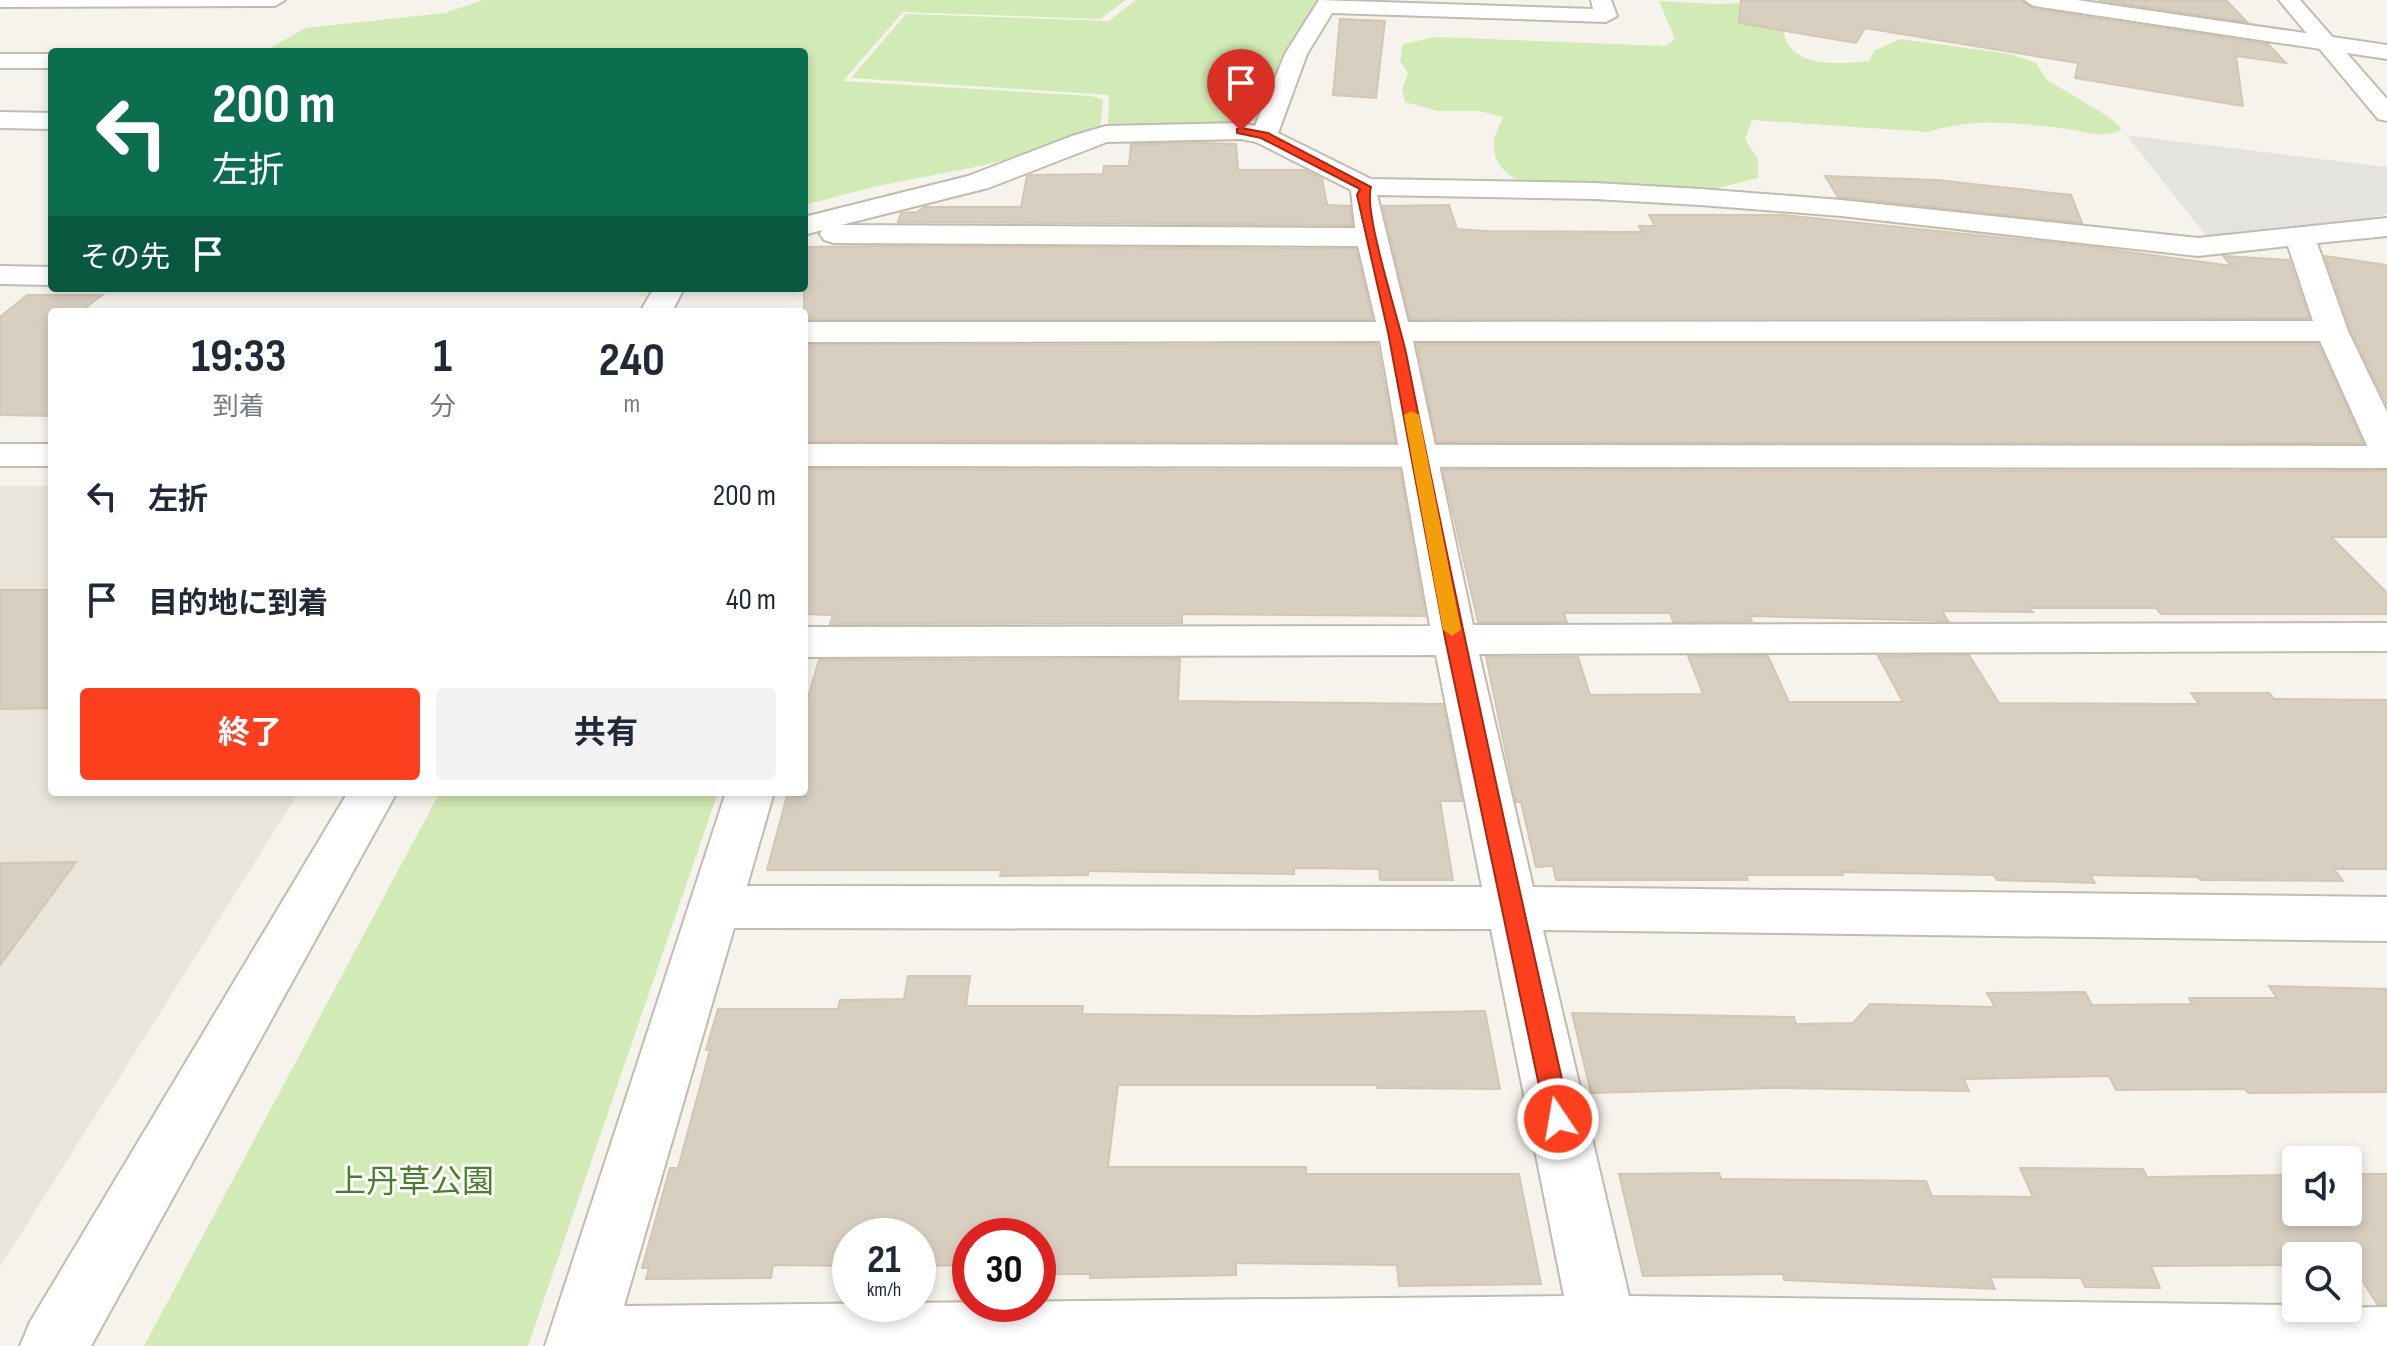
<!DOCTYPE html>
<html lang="ja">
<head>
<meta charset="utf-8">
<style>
	body { margin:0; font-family:"Sofia Sans Condensed","Noto Sans JP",sans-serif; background:#f2f2f3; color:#1f2937; height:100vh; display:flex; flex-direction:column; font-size:30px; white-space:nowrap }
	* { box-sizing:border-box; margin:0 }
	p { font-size:26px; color:#747a83 }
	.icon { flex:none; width:44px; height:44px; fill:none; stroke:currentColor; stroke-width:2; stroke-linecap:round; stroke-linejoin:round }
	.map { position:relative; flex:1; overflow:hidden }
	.side { position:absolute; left:48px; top:308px; width:760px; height:488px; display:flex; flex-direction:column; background:#fff; border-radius:8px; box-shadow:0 4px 12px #0003 }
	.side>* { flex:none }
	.banner { position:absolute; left:48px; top:48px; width:760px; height:244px; border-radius:8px; box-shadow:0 4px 12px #0003; background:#0b6e4f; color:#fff; overflow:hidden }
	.controls { position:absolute; left:2282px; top:1146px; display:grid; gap:16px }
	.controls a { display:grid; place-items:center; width:80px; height:80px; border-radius:8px; background:#fff; box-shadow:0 4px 12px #0003; font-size:40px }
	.speed { position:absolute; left:832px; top:1218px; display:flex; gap:16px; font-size:40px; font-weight:700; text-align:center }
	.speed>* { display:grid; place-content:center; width:104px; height:104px; border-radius:50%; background:#fff; box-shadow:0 4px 12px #0003; line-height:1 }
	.speed small { font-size:20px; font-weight:400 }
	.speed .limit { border:12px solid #d22; background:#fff; color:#111 }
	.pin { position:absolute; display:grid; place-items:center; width:68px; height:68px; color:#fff; margin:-82px -34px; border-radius:50% 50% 50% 0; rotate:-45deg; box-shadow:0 0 8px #0007 }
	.pin .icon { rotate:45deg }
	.me { position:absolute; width:88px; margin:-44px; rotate:348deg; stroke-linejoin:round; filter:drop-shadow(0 0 6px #0008) }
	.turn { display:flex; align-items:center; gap:28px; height:168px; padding:0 32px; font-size:36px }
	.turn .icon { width:104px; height:104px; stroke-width:2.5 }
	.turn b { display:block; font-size:56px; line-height:68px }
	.then { display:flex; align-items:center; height:76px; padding:0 32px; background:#0003; gap:16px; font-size:30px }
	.eta { display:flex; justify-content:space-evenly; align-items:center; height:136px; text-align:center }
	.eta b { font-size:48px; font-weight:700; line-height:56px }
	.cta { display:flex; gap:16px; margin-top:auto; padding:16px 32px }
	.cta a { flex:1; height:92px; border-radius:8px; background:#fc3f1d; color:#fff; font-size:32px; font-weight:700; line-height:92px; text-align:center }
	.cta a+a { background:#f2f2f3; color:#1f2937 }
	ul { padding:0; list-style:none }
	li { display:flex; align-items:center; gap:24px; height:104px; padding:0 32px }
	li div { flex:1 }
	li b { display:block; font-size:30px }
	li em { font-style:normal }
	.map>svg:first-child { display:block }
	.residential { fill:#eae5da }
	.green { fill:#d2eab5 }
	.parking { fill:#e5e3e0 }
	.building { fill:#d8cfc1; stroke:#d3c7b4; stroke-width:2 }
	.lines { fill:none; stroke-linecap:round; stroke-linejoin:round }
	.minor-casing { stroke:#c2bbae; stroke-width:4 }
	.tertiary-casing { stroke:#c2bbae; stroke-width:4 }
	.minor { fill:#fff; fill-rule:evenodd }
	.tertiary { fill:#fff; fill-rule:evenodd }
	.route { fill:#fc3f1d; stroke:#a42913; stroke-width:2 }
	.slow { fill:#f59e0b }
	.labels { text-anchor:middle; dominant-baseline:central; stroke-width:6; stroke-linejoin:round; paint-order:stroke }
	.near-park-label { font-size:32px; fill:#4a7f2a; stroke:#fff }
</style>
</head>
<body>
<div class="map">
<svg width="2387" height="1346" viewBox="0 0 2387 1346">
	<rect width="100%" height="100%" fill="#f6f3ec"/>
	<path class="residential" d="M 0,486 L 52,486 L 52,792 L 299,792 L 0,1267 Z"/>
	<path class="green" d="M 483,0 L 1126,0 L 1100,19 L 903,12 L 843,81 L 1092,96 L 1103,100 L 1100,130 L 1039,151 L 985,165 L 878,186 L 804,205 L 804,52 L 264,52 L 305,28 L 445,13 Z
		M 1136,0 L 1317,0 L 1281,58 L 1256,120 L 1239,125 L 1108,128 L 1109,95 L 851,78 L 906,14 L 1109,21 Z
		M 1659,1 L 1717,4 L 1786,1 C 1785,9 1782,19 1783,27 C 1786,70 1840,64 1869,61 L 1874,51 L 1900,39 L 2010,54 L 2036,63 L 2047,80 L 2109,117 L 2122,129 C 2102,140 2082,131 2061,128 C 2018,123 1970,118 1929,132 L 1752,120 L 1745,139 L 1758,160 L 1758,178 L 1710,190 L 1643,184 L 1523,182 C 1507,176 1492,163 1494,142 C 1494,134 1501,125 1503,117 L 1479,111 L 1437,111 L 1405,102 L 1402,89 L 1408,73 L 1400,61 L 1403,44 L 1436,37 L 1665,46 L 1675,39 Z
		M 440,792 L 718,792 L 528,1346 L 144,1346 Z"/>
	<path class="parking" d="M 2133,136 L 2387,167 L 2387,214 L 2350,223 L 2207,237 L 2128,137 Z"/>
	<path class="building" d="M 1741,0 L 2021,0 L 2034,9 L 2268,44 L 2286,63 L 2236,56 L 2243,106 L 2075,78 L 2078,63 L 1865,28 L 1856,43 L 1739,23 Z
		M 2098,0 L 2226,0 L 2247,22 Z
		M 1340,19 L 1385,21 L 1376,98 L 1333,95 Z
		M 1202,143 L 1236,144 L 1238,170 L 1304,170 L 1322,179 L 1327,205 L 1350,206 L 1352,225 L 898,222 L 901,213 L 917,212 L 924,207 L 1021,207 L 1027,176 L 1031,175 L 1103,174 L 1104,166 L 1129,166 L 1131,144 Z
		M 1825,176 L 1937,180 L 2071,195 L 2082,223 L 1838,197 Z
		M 1449,205 L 1457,229 L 1487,231 L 1642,232 L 1639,226 L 1655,226 L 1649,215 L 1783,215 L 2092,247 L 2232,266 L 2223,256 L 2289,260 L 2309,318 L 1410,319 L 1383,206 Z
		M 889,246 L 1356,249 L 1372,319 L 804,319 L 804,247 Z
		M 2325,256 L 2387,265 L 2387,405 L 2351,330 Z
		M 27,295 L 102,295 L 80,312 L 52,312 L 52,416 L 0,415 L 0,317 Z
		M 1377,344 L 1395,442 L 804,441 L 804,345 Z
		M 1417,344 L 2318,344 L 2363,443 L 1437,442 Z
		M 804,469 L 1400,470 L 1425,616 L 1182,614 L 1182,623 L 830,624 L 833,615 L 804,614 Z
		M 1443,470 L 2387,471 L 2387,537 L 2331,537 L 2387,593 L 2387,614 L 2161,614 L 2156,608 L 2030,608 L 2033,612 L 1942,611 L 1948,621 L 1749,616 L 1752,621 L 1673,622 L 1670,613 L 1564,613 L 1567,622 L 1478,622 Z
		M 0,590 L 52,590 L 52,708 L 0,709 Z
		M 1969,655 L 1999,703 L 2199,704 L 2191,693 L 2269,693 L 2274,699 L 2387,700 L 2387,869 L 2334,869 L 2343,881 L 2200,880 L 2198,877 L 2090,875 L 2095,883 L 1997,880 L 1994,875 L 1842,872 L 1843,875 L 1746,875 L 1748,880 L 1556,880 L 1553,866 L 1536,867 L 1521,802 L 1516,802 L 1486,657 L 1578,657 L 1590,695 L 1703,694 L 1688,656 L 1768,656 L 1789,702 L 1903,702 L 1878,656 Z
		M 1180,659 L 1178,701 L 1443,704 L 1462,801 L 1440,801 L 1453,880 L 1380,880 L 1379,869 L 1294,868 L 1294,874 L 1088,871 L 1088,875 L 1000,876 L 1001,870 L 767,870 L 787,796 L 804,796 L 804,711 L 819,660 Z
		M 76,862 L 0,965 L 0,863 Z
		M 908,976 L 970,976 L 966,1006 L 1083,1006 L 1082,1014 L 1252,1016 L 1485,1011 L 1500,1089 L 1377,1088 L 1377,1085 L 1118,1085 L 1108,1167 L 1306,1167 L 1306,1174 L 1519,1174 L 1541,1284 L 1399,1286 L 1397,1265 L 1236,1263 L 1236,1275 L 1090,1278 L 1090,1274 L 1038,1274 L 1038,1236 L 970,1236 L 970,1265 L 918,1266 L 918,1236 L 850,1236 L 850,1266 L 773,1265 L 771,1278 L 646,1279 L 649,1268 L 642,1268 L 670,1168 L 678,1168 L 710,1050 L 706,1050 L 718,1009 L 838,1009 L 840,1000 L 904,999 Z
		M 2269,986 L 2387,989 L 2387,1092 L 2248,1093 L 2245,1089 L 2116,1090 L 2109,1076 L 1964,1079 L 1969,1091 L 1772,1088 L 1591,1093 L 1572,1013 L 1794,1017 L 1796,1024 L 1853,1023 L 1870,1004 L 1995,1007 L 1987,993 L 2085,992 L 2092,1005 L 2192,1004 L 2189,998 L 2277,998 Z
		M 2020,1168 L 2143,1169 L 2147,1177 L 2296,1175 L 2296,1212 L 2348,1212 L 2348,1174 L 2387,1174 L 2387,1304 L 2377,1304 L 2352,1264 L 2348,1264 L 2348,1256 L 2296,1256 L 2296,1265 L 2151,1266 L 2160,1288 L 2085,1287 L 2081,1278 L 1990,1277 L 1995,1289 L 1784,1280 L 1783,1274 L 1643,1276 L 1619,1174 L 1719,1173 L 1721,1179 L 1926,1181 L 1932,1196 L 2033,1197 Z"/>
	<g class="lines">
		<g class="minor-casing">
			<path id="minor" d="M 0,0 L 285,0 L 275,6 L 0,7 Z
				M 1319,0 L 1593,9 L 1591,0 L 1611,0 L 1617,16 L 1606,22 L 1332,13 L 1307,54 L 1278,133 L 1371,179 L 1595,183 L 1700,189 L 1841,200 L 2198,238 L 2387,218 L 2387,236 L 2317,243 L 2348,331 L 2387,412 L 2387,461 L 2374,458 L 2369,450 L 2320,341 L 1413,341 L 1473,625 L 2387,623 L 2387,651 L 1479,654 L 1533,887 L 2387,897 L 2387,941 L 1543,930 L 1629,1296 L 2296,1305 L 2296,1308 L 2387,1307 L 2387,1346 L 545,1346 L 726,792 L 774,792 L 747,886 L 1482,887 L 1436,655 L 804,657 L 804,627 L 1430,626 L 1380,341 L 804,342 L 804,322 L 1376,322 L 1358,246 L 834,243 L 824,240 L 820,234 L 822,230 L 804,235 L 804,217 L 968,176 L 1072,136 L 1106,126 L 1241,123 L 1255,126 L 1285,54 ZM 1241,139 L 1256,142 L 1351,190 L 1355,228 L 841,225 L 988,188 L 1107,142 ZM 1377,195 L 1595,199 L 1700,205 L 1841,216 L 2198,256 L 2288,246 L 2313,321 L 1408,322 ZM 734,928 L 1491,929 L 1564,1296 L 624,1306 Z
				M 2024,0 L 2077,0 L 2387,45 L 2387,59 L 2034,6 Z
				M 0,54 L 52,54 L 52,68 L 0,68 Z
				M 0,112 L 52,113 L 52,129 L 0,128 Z
				M 0,266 L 52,267 L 52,285 L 0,284 Z
				M 654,288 L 684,288 L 672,312 L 640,312 Z"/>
		</g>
		<g class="tertiary-casing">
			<path id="tertiary" d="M 2279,0 L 2300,0 L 2387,99 L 2387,121 L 2378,119 Z
				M 0,444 L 52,444 L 52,466 L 0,466 Z
				M 804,444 L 2387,446 L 2387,468 L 804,466 Z
				M 348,792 L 397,792 L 91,1346 L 20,1346 L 30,1322 Z"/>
		</g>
		<use href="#minor" class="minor"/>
		<use href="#tertiary" class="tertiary"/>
	</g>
	<path class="route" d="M 1241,128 L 1268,133 L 1371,187 C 1363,212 1399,320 1406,353 C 1457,609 1513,864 1571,1119 L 1567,1127 L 1558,1130 L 1550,1127 L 1546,1119 L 1445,638 L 1388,332 L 1357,195 L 1360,189 L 1261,138 L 1237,133 L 1237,129 Z"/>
	<path class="slow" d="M 1411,411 L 1419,415 L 1461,630 L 1452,636 L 1443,630 L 1404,415 Z"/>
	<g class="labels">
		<g class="near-park-label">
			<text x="414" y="1182">上丹草公園</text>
		</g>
	</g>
</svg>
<div class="controls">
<a><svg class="icon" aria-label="sound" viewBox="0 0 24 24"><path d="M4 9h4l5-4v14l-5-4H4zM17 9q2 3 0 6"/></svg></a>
<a><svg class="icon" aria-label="search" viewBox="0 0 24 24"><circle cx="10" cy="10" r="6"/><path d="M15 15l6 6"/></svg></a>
</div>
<div class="speed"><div>21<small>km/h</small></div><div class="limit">30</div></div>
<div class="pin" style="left:1241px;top:131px;background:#d93025"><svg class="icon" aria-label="arrive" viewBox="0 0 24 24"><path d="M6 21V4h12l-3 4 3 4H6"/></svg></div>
<svg class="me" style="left:1558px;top:1119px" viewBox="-20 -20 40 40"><circle r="17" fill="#fc3f1d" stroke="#fff" stroke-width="3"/><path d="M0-11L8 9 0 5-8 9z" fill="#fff"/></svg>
<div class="banner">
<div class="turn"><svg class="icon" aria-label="left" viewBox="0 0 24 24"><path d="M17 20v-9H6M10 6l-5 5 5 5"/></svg><div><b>200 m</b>左折</div></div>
<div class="then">その先<svg class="icon" aria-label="arrive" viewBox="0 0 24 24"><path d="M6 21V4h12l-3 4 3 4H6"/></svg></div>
</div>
<section class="side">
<div class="eta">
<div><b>19:33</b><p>到着</p></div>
<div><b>1</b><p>分</p></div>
<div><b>240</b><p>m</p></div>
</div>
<ul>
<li><svg class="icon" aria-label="left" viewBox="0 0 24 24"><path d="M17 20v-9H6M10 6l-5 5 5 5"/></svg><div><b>左折</b></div><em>200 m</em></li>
<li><svg class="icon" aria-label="arrive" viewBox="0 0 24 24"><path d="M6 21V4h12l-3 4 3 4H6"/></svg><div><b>目的地に到着</b></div><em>40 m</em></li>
</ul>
<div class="cta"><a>終了</a><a>共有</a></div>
</section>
</div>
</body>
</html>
